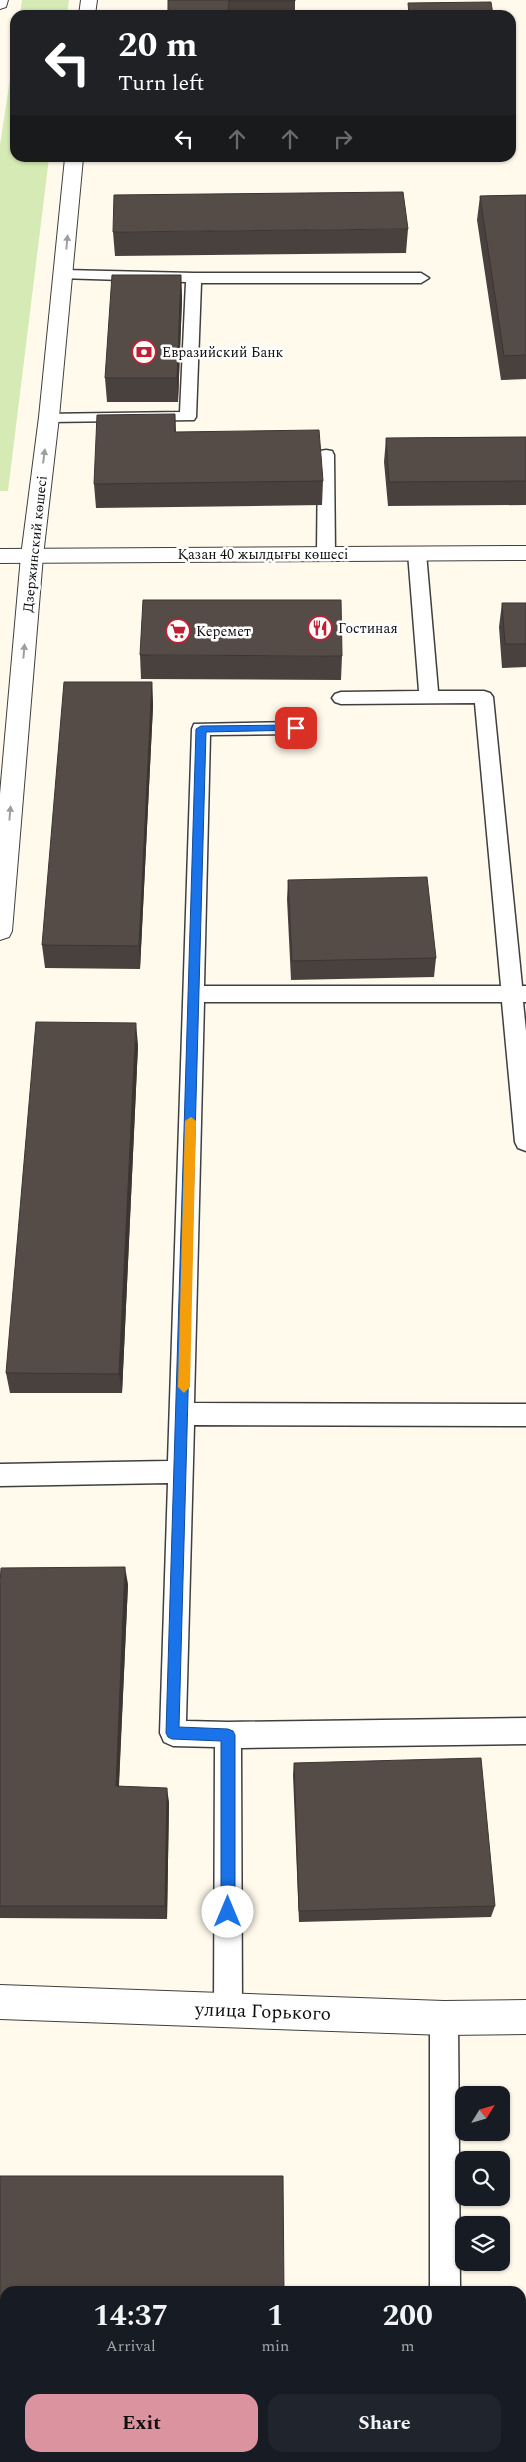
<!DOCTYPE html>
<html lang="en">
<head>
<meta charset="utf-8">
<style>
	body { margin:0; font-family:Spectral,serif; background:#20242c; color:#f1f3f6; height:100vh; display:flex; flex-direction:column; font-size:19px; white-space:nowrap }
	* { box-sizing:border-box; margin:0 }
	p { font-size:16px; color:#9ea1a6 }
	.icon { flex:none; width:28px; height:28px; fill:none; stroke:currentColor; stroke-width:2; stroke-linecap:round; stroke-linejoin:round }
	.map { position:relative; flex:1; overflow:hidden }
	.drawer { position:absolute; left:0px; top:2286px; width:526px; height:176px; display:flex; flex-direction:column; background:#171b24; border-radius:15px 15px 0 0; box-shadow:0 1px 4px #0004 }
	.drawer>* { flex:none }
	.banner { position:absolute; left:10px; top:10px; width:506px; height:152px; border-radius:15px; box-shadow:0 1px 4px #0004; background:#202124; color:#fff; overflow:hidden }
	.needle { width:32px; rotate:53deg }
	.controls { position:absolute; left:455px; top:2086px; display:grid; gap:10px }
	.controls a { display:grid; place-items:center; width:55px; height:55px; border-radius:10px; background:#171b24; box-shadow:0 1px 4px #0004; font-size:25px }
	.pin { position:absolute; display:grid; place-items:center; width:42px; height:42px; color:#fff; margin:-21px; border-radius:10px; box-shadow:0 2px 8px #0006 }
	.me { position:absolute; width:55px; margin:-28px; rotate:0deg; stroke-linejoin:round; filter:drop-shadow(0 0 4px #0008) }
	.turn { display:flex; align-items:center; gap:18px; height:105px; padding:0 25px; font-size:22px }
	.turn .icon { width:65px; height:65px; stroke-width:2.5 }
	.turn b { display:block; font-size:35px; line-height:42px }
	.lanes { display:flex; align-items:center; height:48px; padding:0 25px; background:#0003; justify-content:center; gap:25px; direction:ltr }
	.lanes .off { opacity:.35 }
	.eta { display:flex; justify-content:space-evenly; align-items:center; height:85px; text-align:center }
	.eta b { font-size:30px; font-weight:700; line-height:35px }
	.cta { display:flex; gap:10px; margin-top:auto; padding:10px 25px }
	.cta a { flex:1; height:58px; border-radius:15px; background:#db949f; color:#111; font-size:20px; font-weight:700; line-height:58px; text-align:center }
	.cta a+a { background:#20242c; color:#f1f3f6 }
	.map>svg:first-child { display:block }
	.green { fill:#d5eab4 }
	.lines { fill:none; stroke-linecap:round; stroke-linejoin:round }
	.service-casing { stroke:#3f3f3f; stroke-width:3 }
	.minor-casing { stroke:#3f3f3f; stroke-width:2 }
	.tertiary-casing { stroke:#3f3f3f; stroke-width:2 }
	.service { fill:#fff; fill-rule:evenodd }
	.minor { fill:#fff; fill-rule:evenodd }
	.tertiary { fill:#fff; fill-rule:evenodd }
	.wall { fill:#49413e }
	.shaded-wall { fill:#3c3532 }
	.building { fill:#554c48; stroke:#3c3532 }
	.oneway { fill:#9e9e9e }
	.route { fill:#1a73e8; stroke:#114b97 }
	.slow { fill:#f59e0b }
	.labels { text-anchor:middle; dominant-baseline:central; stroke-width:5; stroke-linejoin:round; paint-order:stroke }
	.far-poi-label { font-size:14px; fill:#0c0c0c; stroke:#fff; text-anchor:start }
	.far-street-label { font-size:14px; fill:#0c0c0c; stroke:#fff }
	.near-street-label { font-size:19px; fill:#0c0c0c; stroke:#fff }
</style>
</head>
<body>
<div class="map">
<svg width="526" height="2462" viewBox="0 0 526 2462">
	<rect width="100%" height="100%" fill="#fffaec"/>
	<path class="green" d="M 22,0 L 69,0 L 67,15 L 20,15 Z
		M 15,46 L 15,158 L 49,158 L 8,491 L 0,491 L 0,145 Z"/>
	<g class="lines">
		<g class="service-casing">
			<path id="service" d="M 64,270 L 194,273 L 421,273 L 429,278 L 421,283 L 201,283 L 196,417 L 194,420 L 49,422 L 43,420 L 41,417 L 43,414 L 180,412 L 186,282 L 59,278 L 56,275 Z
				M 326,450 L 332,451 L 334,455 L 335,554 L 332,558 L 320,558 L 317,554 L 318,455 L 320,451 Z
				M 417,548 L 423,549 L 426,553 L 438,691 L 484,691 L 490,693 L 493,697 L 522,986 L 526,986 L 526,1002 L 523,1002 L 526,1031 L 526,1151 L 518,1148 L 515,1142 L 502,1002 L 204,1002 L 194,1403 L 526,1404 L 526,1426 L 194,1425 L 186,1721 L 228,1722 L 526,1718 L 526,1744 L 241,1748 L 242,2011 L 238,2021 L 228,2025 L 218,2021 L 214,2011 L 215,1747 L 173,1746 L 164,1742 L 160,1733 L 168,1483 L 0,1486 L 0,1464 L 168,1461 L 192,729 L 194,724 L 297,722 L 304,723 L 306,728 L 304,733 L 297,734 L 210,735 L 204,986 L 501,986 L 475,703 L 341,704 L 335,702 L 332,698 L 335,694 L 341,692 L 419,691 L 408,553 L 411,549 Z
				M 444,2004 L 454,2008 L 458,2018 L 460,2291 L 430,2291 L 430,2018 L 434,2008 Z
				M 0,2380 L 5,2380 L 5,2412 L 0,2412 Z
				M 430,2458 L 462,2458 L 462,2462 L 430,2462 Z"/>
		</g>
		<g class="minor-casing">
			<path id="minor" d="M 0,0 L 8,0 L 6,7 L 0,9 Z
				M 81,0 L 97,0 L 95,15 L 79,15 Z
				M 65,158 L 83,158 L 59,417 L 43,556 L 12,931 L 9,937 L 0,940 L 0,794 L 21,556 L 39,417 Z
				M 0,1985 L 444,2001 L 526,2000 L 526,2034 L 444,2035 L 0,2019 Z"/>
		</g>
		<g class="tertiary-casing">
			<path id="tertiary" d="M 526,546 L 526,560 L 0,563 L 0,549 Z"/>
		</g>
		<use href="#service" class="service"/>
		<use href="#minor" class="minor"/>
		<use href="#tertiary" class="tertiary"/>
	</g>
	<path class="wall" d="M 168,0 L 295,0 L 295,15 L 168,15 Z
		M 526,195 L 526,379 L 501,380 L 477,220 L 480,196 Z
		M 408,229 L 406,253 L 115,256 L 113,232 Z
		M 181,275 L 182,299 L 178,402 L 107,402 L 105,378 Z
		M 175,414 L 176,432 L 323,481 L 322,505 L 96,508 L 94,484 Z
		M 526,437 L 526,505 L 388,506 L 384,462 L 386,438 Z
		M 502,603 L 526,603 L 526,667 L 502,668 L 499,627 Z
		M 140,655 L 342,656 L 341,680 L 141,679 Z
		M 152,682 L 153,706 L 140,969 L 45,968 L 42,945 Z
		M 288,880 L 436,958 L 434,977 L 291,980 L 287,899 Z
		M 138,1045 L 122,1393 L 10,1393 L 6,1373 Z
		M 0,1584 L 128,1584 L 119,1786 L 169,1802 L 167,1919 L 0,1918 Z
		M 294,1763 L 495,1906 L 491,1917 L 299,1922 L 293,1775 Z
		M 0,2176 L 5,2291 L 5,2309 L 0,2309 Z"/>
	<path class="shaded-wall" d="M 181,275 L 182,299 L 178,402 L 177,378 Z
		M 152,682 L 153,706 L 140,969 L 139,946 Z
		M 136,1023 L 138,1045 L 122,1393 L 119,1374 Z
		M 125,1567 L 128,1584 L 118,1801 L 116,1786 Z
		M 167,1788 L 169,1802 L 167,1919 L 165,1906 Z"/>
	<path class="building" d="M 168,0 L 295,0 L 295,1 L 229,1 L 228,15 L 168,15 Z
		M 491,2 L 493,15 L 409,15 L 408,3 Z
		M 403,192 L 408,229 L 113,232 L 114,195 Z
		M 526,195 L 526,355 L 504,356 L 480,196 Z
		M 112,275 L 181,275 L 177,378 L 105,378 Z
		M 175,414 L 175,432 L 319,430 L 323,481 L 94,484 L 97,415 Z
		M 526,437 L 526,481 L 389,482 L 386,438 Z
		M 143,600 L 341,600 L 342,656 L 140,655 Z
		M 502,603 L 526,603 L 526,644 L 505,644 Z
		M 64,682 L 152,682 L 139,946 L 42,945 Z
		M 427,877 L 436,958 L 292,961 L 288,880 Z
		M 36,1022 L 136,1023 L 119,1374 L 6,1373 Z
		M 125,1567 L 116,1786 L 167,1788 L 165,1906 L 0,1906 L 0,1584 L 1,1568 Z
		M 481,1758 L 495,1906 L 299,1911 L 294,1763 Z
		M 0,2176 L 283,2176 L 284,2291 L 5,2291 L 5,2304 L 0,2304 Z"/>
	<defs><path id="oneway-solid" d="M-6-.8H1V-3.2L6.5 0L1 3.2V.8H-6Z" transform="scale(1.25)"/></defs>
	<g class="oneway">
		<use href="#oneway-solid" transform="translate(67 242) rotate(-85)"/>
		<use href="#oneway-solid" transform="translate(44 456) rotate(-83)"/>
		<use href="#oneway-solid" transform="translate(24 651) rotate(-85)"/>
		<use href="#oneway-solid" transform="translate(10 813) rotate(-85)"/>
	</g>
	<path class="route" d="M 296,725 L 300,726 L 300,730 L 206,732 L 179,1727 L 228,1729 L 233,1731 L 235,1735 L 235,1912 L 233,1917 L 228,1919 L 223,1917 L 221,1912 L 221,1741 L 172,1739 L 168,1737 L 166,1733 L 196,729 L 201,726 Z"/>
	<path class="slow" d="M 191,1117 L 196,1121 L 190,1387 L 184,1393 L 178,1387 L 185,1121 Z"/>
	<defs>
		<g id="bank-ring" transform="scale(1.25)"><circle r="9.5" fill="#fff" stroke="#c12034" stroke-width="1.5"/><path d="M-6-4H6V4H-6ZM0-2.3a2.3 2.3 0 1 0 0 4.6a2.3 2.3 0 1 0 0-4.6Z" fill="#c12034"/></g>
		<g id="restaurant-ring" transform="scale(1.25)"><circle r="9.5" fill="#fff" stroke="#c12034" stroke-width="1.5"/><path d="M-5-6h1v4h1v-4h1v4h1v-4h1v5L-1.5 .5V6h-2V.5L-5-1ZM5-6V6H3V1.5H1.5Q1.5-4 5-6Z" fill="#c12034"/></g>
		<g id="supermarket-ring" transform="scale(1.25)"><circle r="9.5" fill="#fff" stroke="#c12034" stroke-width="1.5"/><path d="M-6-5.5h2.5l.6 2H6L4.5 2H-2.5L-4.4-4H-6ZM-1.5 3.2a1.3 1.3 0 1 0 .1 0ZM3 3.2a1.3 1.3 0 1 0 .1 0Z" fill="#c12034"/></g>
	</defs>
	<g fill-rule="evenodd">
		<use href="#bank-ring" x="144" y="352"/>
		<use href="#restaurant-ring" x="320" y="628"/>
		<use href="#supermarket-ring" x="178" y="631"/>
	</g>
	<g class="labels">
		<g class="far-poi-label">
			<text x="162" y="352">Евразийский Банк</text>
			<text x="338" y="628">Гостиная</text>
			<text x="196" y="631">Керемет</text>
		</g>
		<g class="far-street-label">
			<text transform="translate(35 544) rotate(-84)">Дзержинский көшесі</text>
			<text x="263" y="554">Қазан 40 жылдығы көшесі</text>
		</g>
		<g class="near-street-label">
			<text transform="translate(263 2012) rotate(2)">улица Горького</text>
		</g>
	</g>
</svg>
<div class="controls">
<a><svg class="needle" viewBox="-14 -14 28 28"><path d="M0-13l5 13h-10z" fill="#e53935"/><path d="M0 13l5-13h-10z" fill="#9ea1a6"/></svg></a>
<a><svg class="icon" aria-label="search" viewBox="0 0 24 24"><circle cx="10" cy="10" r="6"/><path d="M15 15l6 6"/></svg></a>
<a><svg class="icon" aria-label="layers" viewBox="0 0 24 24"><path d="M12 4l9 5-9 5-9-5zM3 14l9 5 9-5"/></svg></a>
</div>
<div class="pin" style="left:296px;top:728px;background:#d93025"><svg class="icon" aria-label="arrive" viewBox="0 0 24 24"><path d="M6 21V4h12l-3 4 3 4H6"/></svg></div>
<svg class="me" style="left:228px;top:1912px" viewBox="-20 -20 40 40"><circle r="19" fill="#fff"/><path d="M0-13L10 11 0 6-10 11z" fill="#1a73e8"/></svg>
<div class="banner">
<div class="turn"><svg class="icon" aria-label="left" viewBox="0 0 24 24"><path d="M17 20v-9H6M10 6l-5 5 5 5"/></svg><div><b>20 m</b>Turn left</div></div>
<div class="lanes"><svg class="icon" aria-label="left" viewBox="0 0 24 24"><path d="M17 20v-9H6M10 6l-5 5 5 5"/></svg><svg class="icon off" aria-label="ahead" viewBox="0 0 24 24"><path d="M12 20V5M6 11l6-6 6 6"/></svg><svg class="icon off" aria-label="ahead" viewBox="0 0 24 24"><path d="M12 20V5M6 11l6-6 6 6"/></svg><svg class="icon off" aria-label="right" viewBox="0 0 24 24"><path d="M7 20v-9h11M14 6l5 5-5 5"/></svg></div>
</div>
<section class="drawer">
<div class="eta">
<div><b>14:37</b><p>Arrival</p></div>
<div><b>1</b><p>min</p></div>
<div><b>200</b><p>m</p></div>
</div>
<div class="cta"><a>Exit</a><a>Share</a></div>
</section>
</div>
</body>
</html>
